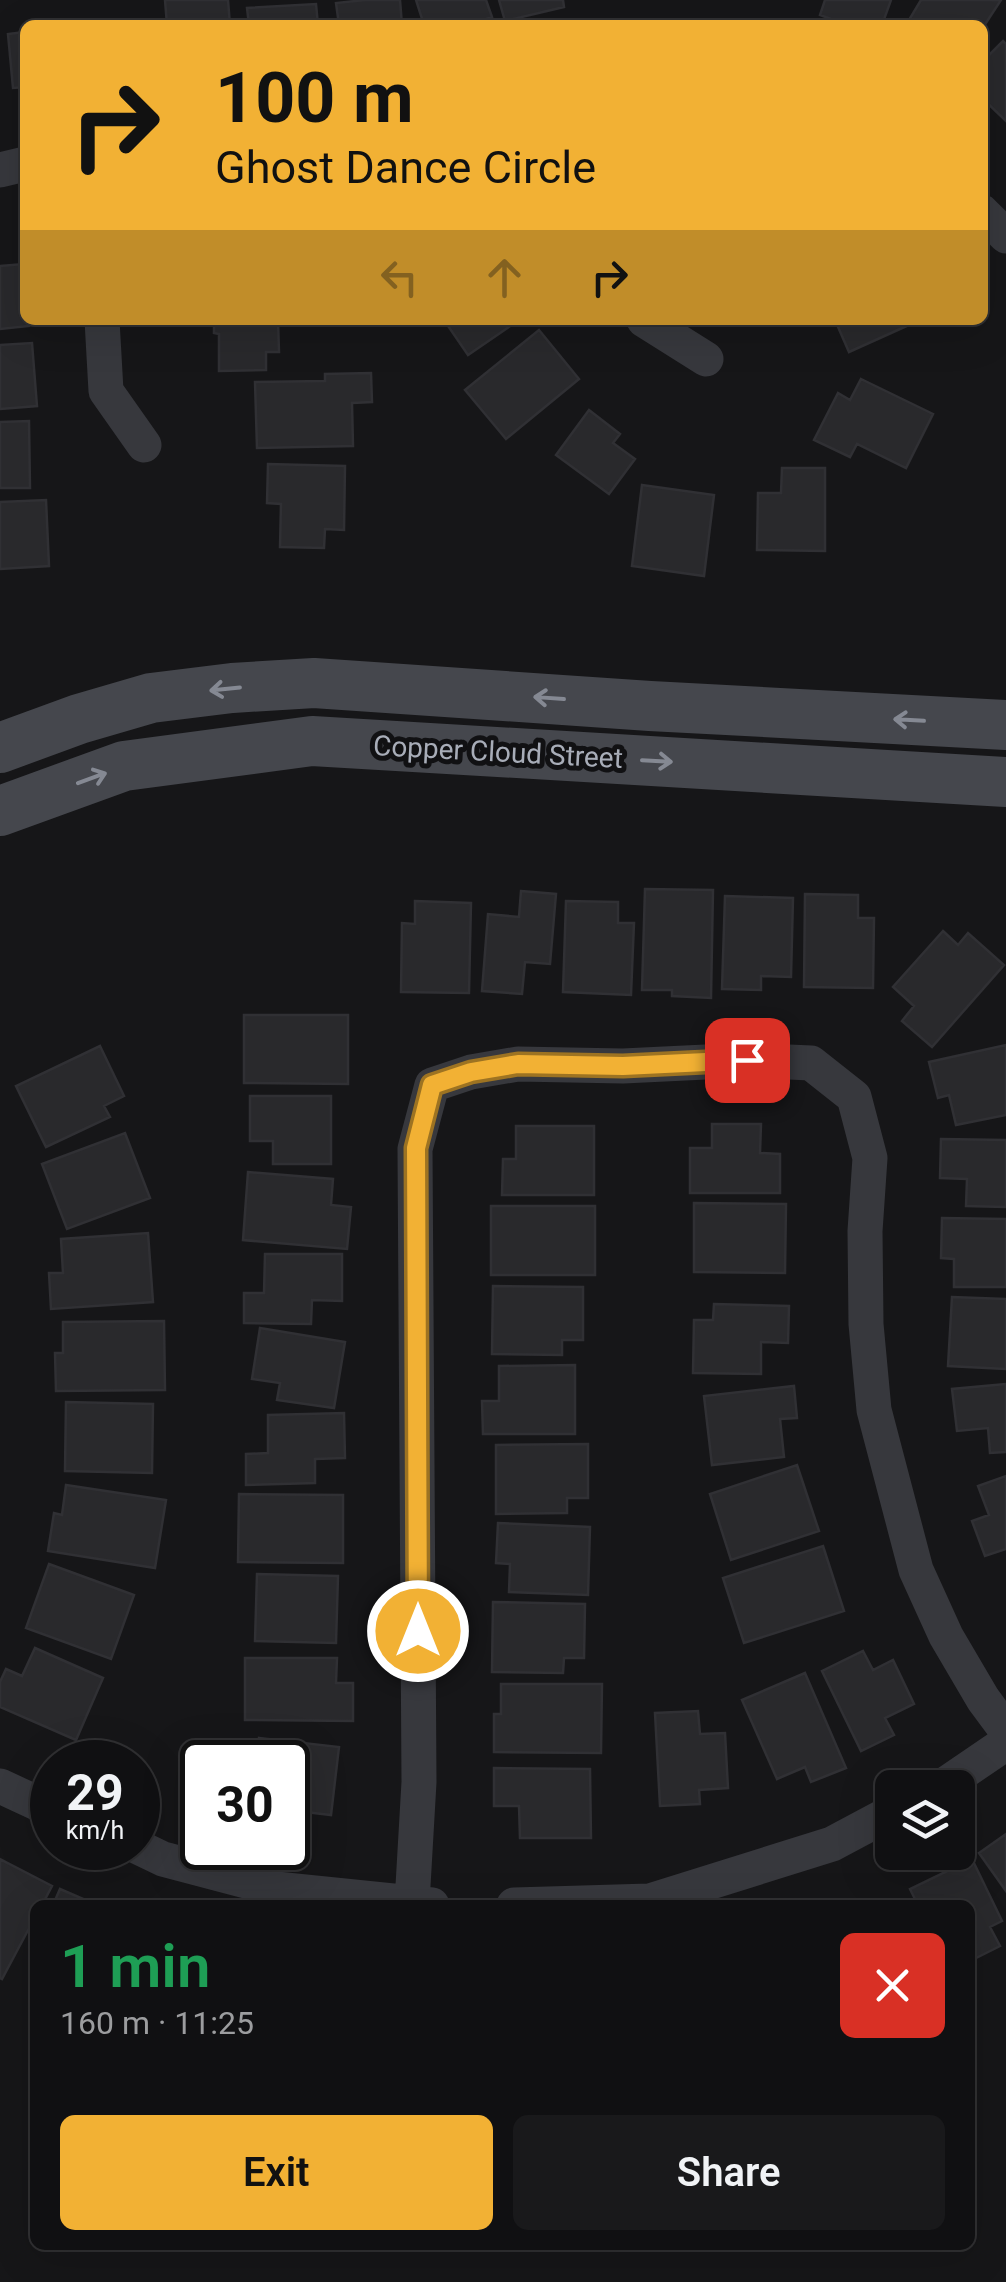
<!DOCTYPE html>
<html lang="en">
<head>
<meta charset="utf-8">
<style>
	body { margin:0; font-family:Roboto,sans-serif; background:#19191b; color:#f1f3f6; height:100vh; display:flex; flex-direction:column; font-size:38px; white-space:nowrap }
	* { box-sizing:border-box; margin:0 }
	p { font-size:32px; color:#9c9d9f }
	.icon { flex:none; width:55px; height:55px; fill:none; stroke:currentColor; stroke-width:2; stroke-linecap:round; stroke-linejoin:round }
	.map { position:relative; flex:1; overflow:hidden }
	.panel { position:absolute; left:30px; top:1900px; width:945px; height:350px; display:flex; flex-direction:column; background:#101012; border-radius:15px; box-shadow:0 10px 40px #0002,0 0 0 2px #303032 }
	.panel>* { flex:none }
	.guide { position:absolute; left:20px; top:20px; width:968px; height:305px; border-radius:15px; box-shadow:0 10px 40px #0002,0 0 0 2px #303032; background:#f2b134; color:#111; overflow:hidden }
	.fabs { position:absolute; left:875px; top:1770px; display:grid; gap:20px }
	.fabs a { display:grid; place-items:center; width:100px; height:100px; border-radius:15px; background:#101012; box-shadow:0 10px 40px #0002,0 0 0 2px #303032; font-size:50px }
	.speed { position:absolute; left:30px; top:1740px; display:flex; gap:20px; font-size:50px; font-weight:700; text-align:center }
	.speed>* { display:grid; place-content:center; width:130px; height:130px; border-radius:50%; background:#101012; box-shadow:0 10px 40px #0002,0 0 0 2px #303032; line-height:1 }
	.speed small { font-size:25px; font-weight:400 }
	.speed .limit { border:5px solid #111; border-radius:15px; background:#fff; color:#111 }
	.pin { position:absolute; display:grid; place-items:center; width:85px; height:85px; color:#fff; margin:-42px; border-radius:20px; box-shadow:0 5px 15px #0006 }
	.me { position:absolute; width:110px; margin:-55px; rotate:0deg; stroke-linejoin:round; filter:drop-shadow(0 0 8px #0008) }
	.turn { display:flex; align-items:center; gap:35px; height:210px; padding:0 30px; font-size:45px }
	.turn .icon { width:130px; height:130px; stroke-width:2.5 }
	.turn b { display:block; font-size:70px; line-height:85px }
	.lanes { display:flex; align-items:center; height:95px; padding:0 30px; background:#0003; justify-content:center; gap:50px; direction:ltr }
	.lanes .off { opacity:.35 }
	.round { display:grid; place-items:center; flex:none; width:105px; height:105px; border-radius:15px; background:#19191b }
	.head { display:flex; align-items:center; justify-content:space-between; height:170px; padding:0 30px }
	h1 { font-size:60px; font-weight:600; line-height:75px; color:#1e9e55 }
	.cta { display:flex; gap:20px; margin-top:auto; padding:20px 30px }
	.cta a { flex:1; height:115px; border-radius:15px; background:#f2b134; color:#111; font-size:40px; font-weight:600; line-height:115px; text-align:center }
	.cta a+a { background:#19191b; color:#f1f3f6 }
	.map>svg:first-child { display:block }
	.building { fill:#29292c; stroke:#303034; stroke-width:2.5 }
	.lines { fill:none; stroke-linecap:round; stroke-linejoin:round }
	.street { stroke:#37383d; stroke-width:35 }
	.secondary { stroke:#45474d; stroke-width:50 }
	.oneway { stroke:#858993 }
	.route-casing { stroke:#9d7322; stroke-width:25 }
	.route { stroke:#f2b134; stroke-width:18 }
	.labels { text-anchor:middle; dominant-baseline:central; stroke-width:10; stroke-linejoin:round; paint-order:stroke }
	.street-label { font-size:28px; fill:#a8adb8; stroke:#111113 }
</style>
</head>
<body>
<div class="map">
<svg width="1006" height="2282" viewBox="0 0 1006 2282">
	<rect width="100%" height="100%" fill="#161618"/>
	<path class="building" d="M 165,0 L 228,0 L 230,25 L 167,25 Z
		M 365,0 L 400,0 L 402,25 L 339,25 L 336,3 Z
		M 416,0 L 486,0 L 492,17 L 469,25 L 424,25 Z
		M 499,0 L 563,0 L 564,7 L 505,21 Z
		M 825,0 L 891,0 L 882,25 L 847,25 L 820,15 Z
		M 921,0 L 1001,0 L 982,29 L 982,25 L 906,25 Z
		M 316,4 L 318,25 L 249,25 L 247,8 Z
		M 157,20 L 157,25 L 96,25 L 96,22 Z
		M 25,32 L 25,87 L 13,88 L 8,34 Z
		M 1003,41 L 1006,44 L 1006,121 L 982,98 L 982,62 Z
		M 23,264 L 25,320 L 28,320 L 29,326 L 0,329 L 0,266 Z
		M 214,320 L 278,320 L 279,352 L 266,352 L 266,370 L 219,371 L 219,334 L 214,333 Z
		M 444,320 L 519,320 L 468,355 Z
		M 835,320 L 920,320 L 849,352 Z
		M 539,330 L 579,379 L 506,439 L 465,390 Z
		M 32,343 L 37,406 L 0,409 L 0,345 Z
		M 371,373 L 372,402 L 352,403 L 353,446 L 257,448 L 255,382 L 325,381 L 325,374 Z
		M 861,379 L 933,414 L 906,468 L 857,444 L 850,457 L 814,440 L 838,393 L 850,400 Z
		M 589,410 L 620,434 L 613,443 L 635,459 L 609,494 L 556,455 Z
		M 29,421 L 30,488 L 0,488 L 0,422 Z
		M 268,464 L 345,466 L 344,530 L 325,529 L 324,548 L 280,547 L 281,504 L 267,503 Z
		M 782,468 L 825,468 L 825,551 L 757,550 L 758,493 L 781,493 Z
		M 642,485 L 714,495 L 704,576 L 632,566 Z
		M 46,500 L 49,566 L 0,569 L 0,502 Z
		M 645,889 L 713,890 L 711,998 L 672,996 L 672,990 L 642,990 Z
		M 521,891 L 556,894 L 550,964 L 525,962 L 522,994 L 482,991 L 488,914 L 519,917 Z
		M 805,894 L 858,895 L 858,918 L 874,918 L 873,988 L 804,987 Z
		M 725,896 L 793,898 L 791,977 L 761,976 L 761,990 L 722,989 Z
		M 415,901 L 471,903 L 469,993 L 401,992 L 402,923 L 415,924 Z
		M 566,901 L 618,902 L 618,923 L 634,923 L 631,995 L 563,992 Z
		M 943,931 L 958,945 L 968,933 L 1004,965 L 932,1047 L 902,1021 L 914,1006 L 893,987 Z
		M 244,1015 L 348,1015 L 348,1084 L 244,1083 Z
		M 1006,1045 L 1006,1115 L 956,1125 L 949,1095 L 938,1098 L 929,1062 Z
		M 100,1046 L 124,1096 L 104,1106 L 110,1117 L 46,1147 L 16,1086 Z
		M 250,1096 L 331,1096 L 331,1164 L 273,1164 L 273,1141 L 250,1141 Z
		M 712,1124 L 761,1124 L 760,1153 L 780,1154 L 780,1193 L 690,1193 L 690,1148 L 712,1148 Z
		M 516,1126 L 594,1126 L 594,1195 L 502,1195 L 503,1159 L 516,1159 Z
		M 125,1133 L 150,1198 L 67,1229 L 42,1164 Z
		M 941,1139 L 1006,1140 L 1006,1207 L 966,1206 L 967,1179 L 940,1178 Z
		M 248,1172 L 333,1179 L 331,1205 L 351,1207 L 347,1249 L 243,1240 Z
		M 694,1203 L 786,1204 L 785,1273 L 694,1272 Z
		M 491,1206 L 595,1206 L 595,1275 L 491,1275 Z
		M 942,1218 L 1006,1219 L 1006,1287 L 954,1287 L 954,1259 L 941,1258 Z
		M 148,1233 L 153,1302 L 51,1309 L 49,1273 L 63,1273 L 61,1239 Z
		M 265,1254 L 342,1254 L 342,1301 L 312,1300 L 311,1324 L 244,1323 L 244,1293 L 264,1293 Z
		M 493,1286 L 583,1287 L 583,1340 L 562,1340 L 562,1355 L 492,1354 Z
		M 952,1297 L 1006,1299 L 1006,1369 L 948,1366 Z
		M 714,1304 L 789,1306 L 788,1343 L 761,1342 L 761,1374 L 693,1373 L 694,1320 L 713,1320 Z
		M 164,1321 L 165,1390 L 56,1391 L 55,1353 L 63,1353 L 63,1322 Z
		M 260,1328 L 345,1342 L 334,1408 L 277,1400 L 280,1383 L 252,1379 Z
		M 575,1365 L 575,1434 L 483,1434 L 482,1401 L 499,1401 L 499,1366 Z
		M 1006,1384 L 1006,1452 L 990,1453 L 988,1428 L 957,1431 L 952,1389 Z
		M 794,1386 L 797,1418 L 780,1419 L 784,1457 L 712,1465 L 704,1396 Z
		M 66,1402 L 153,1404 L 152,1473 L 65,1471 Z
		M 344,1413 L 345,1458 L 315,1459 L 315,1483 L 246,1485 L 246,1454 L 268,1453 L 268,1415 Z
		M 588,1444 L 588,1498 L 567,1498 L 567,1513 L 496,1514 L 496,1445 Z
		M 797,1465 L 819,1531 L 731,1560 L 710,1494 Z
		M 1006,1476 L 1006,1549 L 985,1556 L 972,1521 L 989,1515 L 978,1486 Z
		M 66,1485 L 166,1500 L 155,1568 L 48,1551 L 54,1513 L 62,1515 Z
		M 239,1494 L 343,1495 L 343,1563 L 238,1562 Z
		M 498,1523 L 590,1527 L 588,1595 L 509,1592 L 510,1564 L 496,1563 Z
		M 823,1546 L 844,1611 L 744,1643 L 723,1578 Z
		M 49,1564 L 134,1595 L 111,1659 L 26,1628 Z
		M 257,1574 L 338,1576 L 336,1643 L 255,1641 Z
		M 493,1602 L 585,1604 L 584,1658 L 564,1658 L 563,1673 L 492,1672 Z
		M 35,1648 L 103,1678 L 76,1740 L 0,1707 L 0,1682 L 6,1669 L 22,1676 Z
		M 863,1651 L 873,1670 L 893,1660 L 914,1704 L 885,1718 L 894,1735 L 861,1751 L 822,1671 Z
		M 245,1658 L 337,1658 L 336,1683 L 353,1683 L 353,1721 L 245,1720 Z
		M 805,1673 L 846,1768 L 811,1782 L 805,1767 L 777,1779 L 742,1700 Z
		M 501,1684 L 602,1684 L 601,1753 L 494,1752 L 494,1714 L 501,1714 Z
		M 698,1711 L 700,1734 L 725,1733 L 728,1788 L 699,1790 L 700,1804 L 660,1806 L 655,1713 Z
		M 259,1738 L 339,1747 L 331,1815 L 288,1810 L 288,1762 L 256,1762 Z
		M 494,1768 L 590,1769 L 591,1838 L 520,1838 L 519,1806 L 494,1806 Z
		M 1006,1834 L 1006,1891 L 979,1853 Z
		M 0,1859 L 52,1886 L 42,1905 L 35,1905 L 35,1917 L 2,1979 L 0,1978 Z
		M 972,1859 L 1002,1921 L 990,1927 L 1000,1946 L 970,1961 L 970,1905 L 918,1905 L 910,1889 Z
		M 60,1889 L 95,1904 L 95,1905 L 53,1905 Z"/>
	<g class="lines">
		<path class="street" d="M 0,170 L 25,164
			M 982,212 L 1006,236
			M 102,320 L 106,391 L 144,445
			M 644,320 L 706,359
			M 0,1786 L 52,1810
			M 940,1788 L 1006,1743
			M 138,1847 L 163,1859 L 276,1889 L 432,1905
			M 412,1903 L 419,1782 L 415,1149 L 432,1085 L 471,1072 L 518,1064 L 623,1066 L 747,1060 L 811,1063 L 854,1097 L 870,1158 L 865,1231 L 866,1324 L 874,1410 L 916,1570 L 946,1636 L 983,1699 L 1006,1730
			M 514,1905 L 650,1901 L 832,1844 L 892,1812"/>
		<path class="secondary" d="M 0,748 L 79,719 L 151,698 L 232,688 L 314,683 L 650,706 L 1006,725
			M 0,811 L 124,766 L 312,741 L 1006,782"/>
	</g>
	<defs><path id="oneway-shaft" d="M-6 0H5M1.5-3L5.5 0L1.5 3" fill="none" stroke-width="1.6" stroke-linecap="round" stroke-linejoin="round" transform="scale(2.5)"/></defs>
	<g class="oneway">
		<use href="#oneway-shaft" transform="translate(225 689) rotate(174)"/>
		<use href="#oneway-shaft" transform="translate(549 698) rotate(-176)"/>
		<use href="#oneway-shaft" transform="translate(909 720) rotate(-177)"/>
		<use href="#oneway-shaft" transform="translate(657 761) rotate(3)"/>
		<use href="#oneway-shaft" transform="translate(92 778) rotate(-20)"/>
	</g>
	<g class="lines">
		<g class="route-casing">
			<path id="route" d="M 418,1631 L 416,1148 L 432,1085 L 471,1072 L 518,1064 L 623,1066 L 747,1060"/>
		</g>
		<use href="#route" class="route"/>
	</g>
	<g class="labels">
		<g class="street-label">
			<text transform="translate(498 752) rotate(3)">Copper Cloud Street</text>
		</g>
	</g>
</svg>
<div class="fabs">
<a><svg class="icon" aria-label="layers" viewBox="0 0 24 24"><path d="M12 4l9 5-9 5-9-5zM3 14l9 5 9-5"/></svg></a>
</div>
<div class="speed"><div>29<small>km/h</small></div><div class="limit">30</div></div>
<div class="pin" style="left:747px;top:1060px;background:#d93025"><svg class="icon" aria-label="arrive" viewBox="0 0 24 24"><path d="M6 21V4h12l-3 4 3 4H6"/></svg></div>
<svg class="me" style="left:418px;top:1631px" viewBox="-20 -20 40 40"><circle r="17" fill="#f2b134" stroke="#fff" stroke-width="3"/><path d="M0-11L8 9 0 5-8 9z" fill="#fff"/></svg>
<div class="guide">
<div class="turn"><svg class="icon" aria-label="right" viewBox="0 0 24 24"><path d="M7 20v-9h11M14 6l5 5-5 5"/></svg><div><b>100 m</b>Ghost Dance Circle</div></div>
<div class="lanes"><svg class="icon off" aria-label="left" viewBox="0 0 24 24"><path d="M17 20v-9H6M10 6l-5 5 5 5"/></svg><svg class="icon off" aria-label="ahead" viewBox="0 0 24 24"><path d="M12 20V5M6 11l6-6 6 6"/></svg><svg class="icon" aria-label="right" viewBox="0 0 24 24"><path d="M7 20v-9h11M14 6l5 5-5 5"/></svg></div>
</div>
<section class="panel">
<div class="head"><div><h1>1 min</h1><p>160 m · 11:25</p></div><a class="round" style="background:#d93025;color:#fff"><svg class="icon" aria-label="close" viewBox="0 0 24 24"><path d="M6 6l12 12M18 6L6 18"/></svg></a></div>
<div class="cta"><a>Exit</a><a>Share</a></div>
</section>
</div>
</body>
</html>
